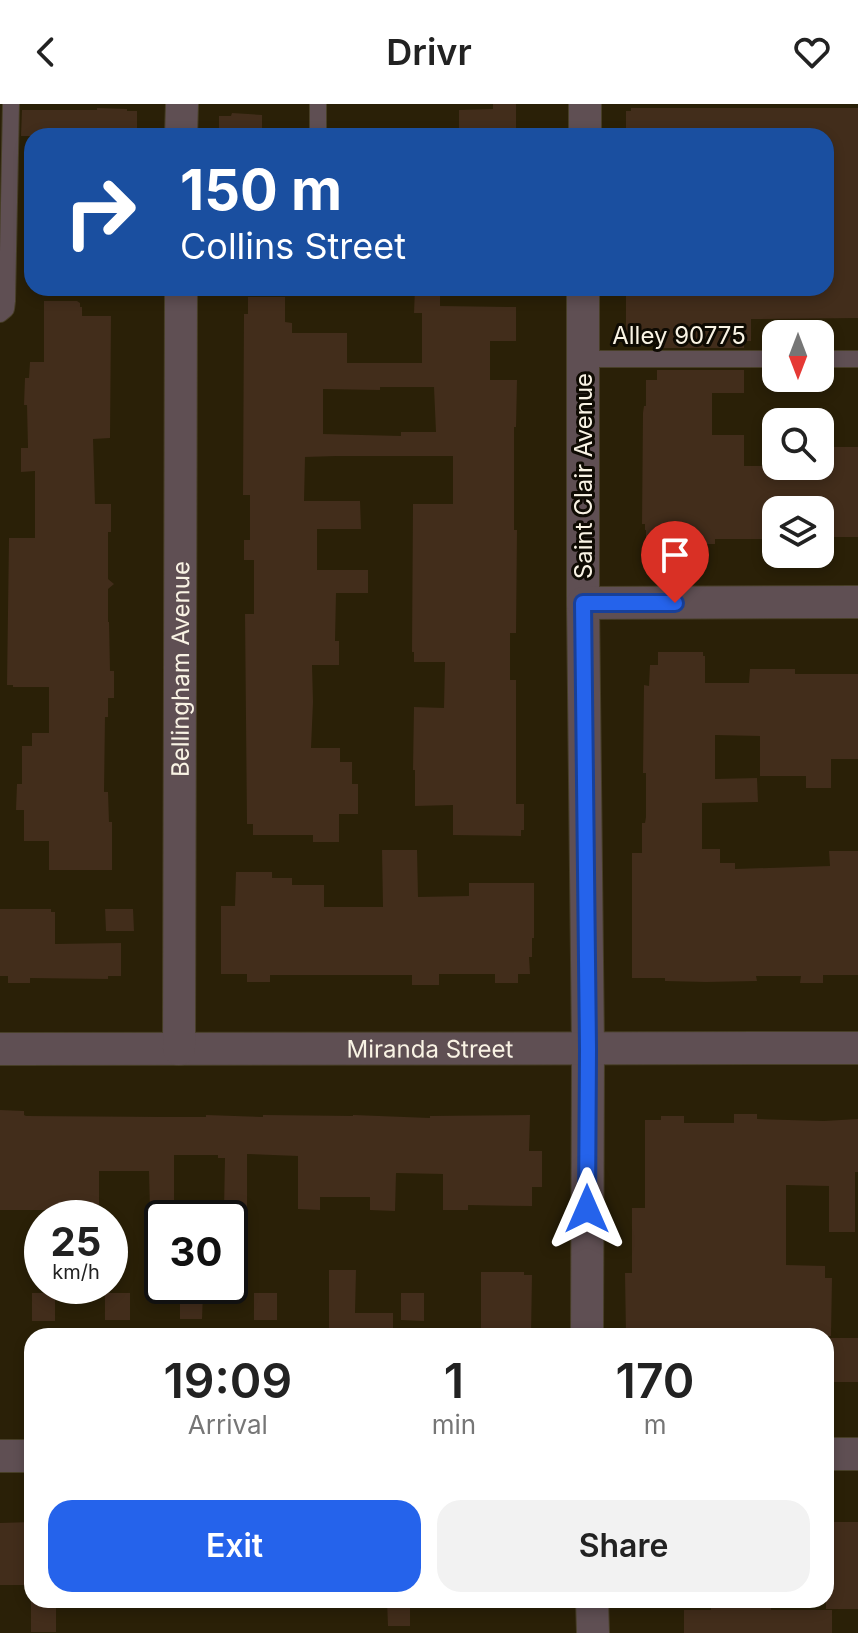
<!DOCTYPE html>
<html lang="en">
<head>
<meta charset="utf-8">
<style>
	body { margin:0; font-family:Inter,sans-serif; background:#f2f2f2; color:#222; height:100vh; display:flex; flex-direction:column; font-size:30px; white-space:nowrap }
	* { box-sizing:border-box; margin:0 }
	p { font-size:26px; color:#767676 }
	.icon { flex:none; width:44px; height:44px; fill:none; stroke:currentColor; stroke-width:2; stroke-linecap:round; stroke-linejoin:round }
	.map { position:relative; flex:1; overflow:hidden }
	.panel { position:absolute; left:24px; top:1224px; width:810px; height:280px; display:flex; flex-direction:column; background:#fff; border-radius:24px; box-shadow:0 4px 12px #0003 }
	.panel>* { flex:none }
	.hud { position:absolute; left:24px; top:24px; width:810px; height:168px; border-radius:24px; box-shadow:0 4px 12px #0003; background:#1a4fa0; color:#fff; overflow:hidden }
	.needle { width:52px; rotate:180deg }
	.tools { position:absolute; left:762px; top:216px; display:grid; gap:16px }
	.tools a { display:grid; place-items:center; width:72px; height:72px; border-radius:16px; background:#fff; box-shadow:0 4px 12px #0003; font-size:40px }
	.speed { position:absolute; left:24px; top:1096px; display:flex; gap:16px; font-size:40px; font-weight:700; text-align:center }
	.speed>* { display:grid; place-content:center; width:104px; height:104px; border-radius:50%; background:#fff; box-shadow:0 4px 12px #0003; line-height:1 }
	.speed small { font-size:20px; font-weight:400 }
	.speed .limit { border:4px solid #111; border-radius:12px; background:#fff; color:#111 }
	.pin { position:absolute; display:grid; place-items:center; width:68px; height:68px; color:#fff; margin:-82px -34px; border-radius:50% 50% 50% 0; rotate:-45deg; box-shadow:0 0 8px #0007 }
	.pin .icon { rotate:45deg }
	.me { position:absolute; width:88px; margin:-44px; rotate:0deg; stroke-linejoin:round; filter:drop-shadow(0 0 6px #0008) }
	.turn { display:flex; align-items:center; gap:28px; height:168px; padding:0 24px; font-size:36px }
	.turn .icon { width:104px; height:104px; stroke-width:2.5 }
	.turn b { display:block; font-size:56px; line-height:68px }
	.eta { display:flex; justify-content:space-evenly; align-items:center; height:136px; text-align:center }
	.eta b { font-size:48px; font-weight:600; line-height:56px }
	.cta { display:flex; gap:16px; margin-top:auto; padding:16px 24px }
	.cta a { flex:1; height:92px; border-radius:24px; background:#2563eb; color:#fff; font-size:32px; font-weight:600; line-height:92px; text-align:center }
	.cta a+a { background:#f2f2f2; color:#222 }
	header { display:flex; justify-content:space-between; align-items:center; height:104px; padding:0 24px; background:#fff; font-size:36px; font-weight:600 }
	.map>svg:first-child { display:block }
	.building { fill:#422d1b; fill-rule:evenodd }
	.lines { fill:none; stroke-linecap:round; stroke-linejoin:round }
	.service-casing { stroke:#473e26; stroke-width:18 }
	.minor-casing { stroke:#473e26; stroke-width:34 }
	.service { stroke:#5f4f53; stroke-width:16 }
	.minor { stroke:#5f4f53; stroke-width:32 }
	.route-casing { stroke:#184099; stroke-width:20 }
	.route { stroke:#2563eb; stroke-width:14 }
	.labels { text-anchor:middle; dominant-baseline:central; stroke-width:6; stroke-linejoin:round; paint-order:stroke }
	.street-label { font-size:24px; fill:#f9f3e4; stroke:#0f0b03 }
</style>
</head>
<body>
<header><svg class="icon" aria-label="back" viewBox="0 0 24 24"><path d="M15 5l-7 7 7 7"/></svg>Drivr<svg class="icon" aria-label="heart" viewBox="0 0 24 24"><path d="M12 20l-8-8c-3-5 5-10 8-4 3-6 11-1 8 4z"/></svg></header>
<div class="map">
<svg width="858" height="1529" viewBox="0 0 858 1529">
	<rect width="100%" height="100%" fill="#2a2007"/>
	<path class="building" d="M 493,0 L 516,0 L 516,32 L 459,32 L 459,6 L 493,5 Z
		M 97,4 L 127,5 L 127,7 L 137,7 L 137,32 L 21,32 L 22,6 L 97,6 Z
		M 631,4 L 858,4 L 858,214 L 751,215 L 751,237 L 744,237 L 744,244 L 657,244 L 657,235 L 626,235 L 626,184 L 826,184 L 826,160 L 830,160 L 830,59 L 826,59 L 826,32 L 626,32 L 626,7 L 631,7 Z
		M 232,9 L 262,11 L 262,32 L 219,32 L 219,12 L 231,12 Z
		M 415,184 L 440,185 L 440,202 L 516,203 L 516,237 L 490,237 L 490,276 L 517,276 L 516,323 L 514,323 L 514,426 L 517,426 L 516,529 L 510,529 L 510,576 L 516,576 L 516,700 L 524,700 L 524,726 L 521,726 L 521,732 L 453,731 L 453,701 L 415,702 L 415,666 L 413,666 L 414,603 L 444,604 L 445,558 L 414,558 L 414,548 L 412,548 L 413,400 L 453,400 L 453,352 L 336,352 L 305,353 L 304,397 L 360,397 L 361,425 L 317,425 L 317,466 L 368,466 L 368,489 L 336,489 L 335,537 L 339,537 L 339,561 L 312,561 L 313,598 L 311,644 L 340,644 L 340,658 L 352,658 L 352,680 L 358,680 L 358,710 L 339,710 L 339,738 L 313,738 L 313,731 L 253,731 L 253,720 L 247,720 L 245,510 L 254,510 L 254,456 L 244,456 L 244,436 L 250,436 L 250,391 L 243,391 L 244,210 L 248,210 L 248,193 L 285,193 L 285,218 L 292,219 L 292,229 L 347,229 L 347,259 L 422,259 L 422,209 L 414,209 ZM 380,283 L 434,283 L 436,328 L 401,328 L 401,332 L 323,330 L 323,285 L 380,286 Z
		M 44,197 L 77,197 L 80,199 L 80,203 L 82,203 L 82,212 L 111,212 L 110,334 L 93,335 L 95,400 L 111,400 L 111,428 L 108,428 L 108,475 L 114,480 L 108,485 L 108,518 L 109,518 L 110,567 L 114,567 L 114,594 L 108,594 L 108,613 L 105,613 L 104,688 L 108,688 L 109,718 L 112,718 L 112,766 L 49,766 L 49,737 L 24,737 L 24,706 L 16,706 L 17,680 L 22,680 L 22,642 L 32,642 L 32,629 L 49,629 L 49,583 L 13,583 L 13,581 L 7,581 L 9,434 L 35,434 L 35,367 L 21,368 L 21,344 L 28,344 L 27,301 L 24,301 L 25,274 L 29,274 L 30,258 L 44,258 Z
		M 657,266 L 744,266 L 744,289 L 712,289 L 712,331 L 744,331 L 744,362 L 820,362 L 820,343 L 858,343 L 858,433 L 820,433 L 820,406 L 776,406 L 776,431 L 767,433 L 767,435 L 715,435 L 715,440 L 703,440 L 701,453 L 650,453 L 650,440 L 646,440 L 646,426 L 645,426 L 645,420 L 642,420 L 643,309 L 644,302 L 646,302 L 646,276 L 657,276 Z
		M 658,548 L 703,548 L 703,552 L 705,552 L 705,579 L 749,579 L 750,565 L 795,565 L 795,570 L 858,570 L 858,655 L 831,655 L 831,684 L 806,684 L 806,672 L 760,672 L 760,632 L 715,631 L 715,675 L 757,674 L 758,698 L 702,699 L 702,745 L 720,745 L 720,759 L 735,759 L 735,765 L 830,762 L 829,747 L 858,747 L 858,871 L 823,871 L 823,879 L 800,879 L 801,872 L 756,872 L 757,877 L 706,878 L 665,877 L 665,874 L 632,874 L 632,749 L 642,749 L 642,719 L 645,719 L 646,713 L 646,669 L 643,669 L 644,581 L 649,582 L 650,561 L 658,561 Z
		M 382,746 L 417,746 L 418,793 L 469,792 L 469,779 L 534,779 L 534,834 L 532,834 L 532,853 L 529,853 L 530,870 L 518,870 L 518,879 L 495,879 L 495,870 L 439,870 L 439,881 L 412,881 L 412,871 L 270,871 L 270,878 L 247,878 L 247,870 L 221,870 L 221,802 L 235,802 L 236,768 L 272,768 L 272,774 L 292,774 L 292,781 L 324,781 L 324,803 L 383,803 Z
		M 0,805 L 51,805 L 51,808 L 55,808 L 55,840 L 121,839 L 121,872 L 108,872 L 108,875 L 30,874 L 30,879 L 8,879 L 8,872 L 0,872 Z
		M 105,805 L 133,805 L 134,827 L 106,827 Z
		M 0,1006 L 24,1007 L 24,1011 L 26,1012 L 162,1013 L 206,1013 L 206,1011 L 263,1013 L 263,1011 L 353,1012 L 353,1011 L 430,1014 L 430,1012 L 530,1011 L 529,1047 L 542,1047 L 542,1083 L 532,1083 L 532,1102 L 468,1101 L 468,1106 L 443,1106 L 443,1070 L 396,1069 L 395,1107 L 370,1106 L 370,1093 L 320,1093 L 320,1106 L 298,1105 L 298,1052 L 247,1050 L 247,1106 L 224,1106 L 225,1054 L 218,1054 L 218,1051 L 174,1051 L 174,1107 L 150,1107 L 149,1067 L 99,1067 L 99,1106 L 0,1106 Z
		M 734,1010 L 757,1010 L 757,1015 L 824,1017 L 858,1015 L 858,1068 L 855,1068 L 855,1128 L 829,1128 L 829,1082 L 786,1081 L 786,1161 L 825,1162 L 825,1174 L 832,1174 L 831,1232 L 626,1232 L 625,1169 L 632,1169 L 632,1104 L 645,1104 L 645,1016 L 661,1016 L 661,1012 L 684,1012 L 684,1019 L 734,1019 Z
		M 329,1166 L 356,1166 L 355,1209 L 393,1209 L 393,1232 L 329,1232 Z
		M 481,1168 L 524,1168 L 524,1171 L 532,1171 L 531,1232 L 481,1232 Z
		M 32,1189 L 55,1189 L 55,1217 L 32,1217 Z
		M 105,1189 L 130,1189 L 130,1216 L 105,1216 Z
		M 180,1189 L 203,1189 L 202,1215 L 180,1215 Z
		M 254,1189 L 277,1189 L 277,1216 L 254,1216 Z
		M 401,1189 L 424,1189 L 424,1217 L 401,1216 Z
		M 826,1234 L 858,1234 L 858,1278 L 830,1278 L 830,1276 L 826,1276 Z
		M 32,1418 L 32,1481 L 0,1481 L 0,1419 Z
		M 826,1418 L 858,1418 L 858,1505 L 826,1505 Z
		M 31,1496 L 56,1496 L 56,1528 L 31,1528 Z
		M 387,1496 L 410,1496 L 410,1522 L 388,1522 Z
		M 711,1496 L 771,1496 L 771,1506 L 832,1506 L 832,1529 L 684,1529 L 684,1506 L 711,1506 Z"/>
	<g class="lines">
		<g class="service-casing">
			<path id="service" d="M 318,0 L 318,32
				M 0,210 L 6,205 L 7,197 L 11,0
				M 582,255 L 776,255
				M 820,255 L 858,255"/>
		</g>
		<g class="minor-casing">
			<g id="minor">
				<path d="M 181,32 L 182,0"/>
				<path d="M 585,32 L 585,0"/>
				<path d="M 583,184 L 583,499 L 588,945 L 587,1232"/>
				<path d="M 583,499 L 858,498"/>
				<path id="s1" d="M 0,945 L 858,944"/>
				<path id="s2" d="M 179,945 L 181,184"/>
				<path d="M 826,1350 L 858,1350"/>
				<path d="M 0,1352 L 32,1352"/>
				<path d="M 592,1496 L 593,1529"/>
			</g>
		</g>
		<use href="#service" class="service"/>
		<use href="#minor" class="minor"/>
	</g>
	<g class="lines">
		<g class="route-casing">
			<path id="route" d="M 587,1105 L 588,945 L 583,499 L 675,499"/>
		</g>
		<use href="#route" class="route"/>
	</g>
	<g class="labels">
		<g class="street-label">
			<text x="679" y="231">Alley 90775</text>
			<text transform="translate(583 372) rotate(-90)">Saint Clair Avenue</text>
			<text stroke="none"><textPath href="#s2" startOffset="380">Bellingham Avenue</textPath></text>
			<text stroke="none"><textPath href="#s1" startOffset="430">Miranda Street</textPath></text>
		</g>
	</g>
</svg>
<div class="tools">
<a><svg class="needle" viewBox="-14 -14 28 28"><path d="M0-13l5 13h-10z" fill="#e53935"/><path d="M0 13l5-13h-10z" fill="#767676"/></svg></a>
<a><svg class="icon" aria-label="search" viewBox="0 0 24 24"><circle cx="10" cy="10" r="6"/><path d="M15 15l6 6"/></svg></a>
<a><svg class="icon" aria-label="layers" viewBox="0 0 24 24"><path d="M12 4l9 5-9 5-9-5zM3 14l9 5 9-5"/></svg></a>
</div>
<div class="speed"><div>25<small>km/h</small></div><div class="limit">30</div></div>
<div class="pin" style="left:675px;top:499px;background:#d93025"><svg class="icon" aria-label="arrive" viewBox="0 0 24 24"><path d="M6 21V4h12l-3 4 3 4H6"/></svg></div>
<svg class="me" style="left:587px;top:1105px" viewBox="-20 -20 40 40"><path d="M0-17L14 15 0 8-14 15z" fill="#2563eb" stroke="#fff" stroke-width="4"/></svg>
<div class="hud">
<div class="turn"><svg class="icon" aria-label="right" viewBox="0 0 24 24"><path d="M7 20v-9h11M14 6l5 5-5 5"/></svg><div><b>150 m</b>Collins Street</div></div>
</div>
<section class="panel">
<div class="eta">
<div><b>19:09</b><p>Arrival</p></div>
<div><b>1</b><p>min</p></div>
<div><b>170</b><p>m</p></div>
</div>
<div class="cta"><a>Exit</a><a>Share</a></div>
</section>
</div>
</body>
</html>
